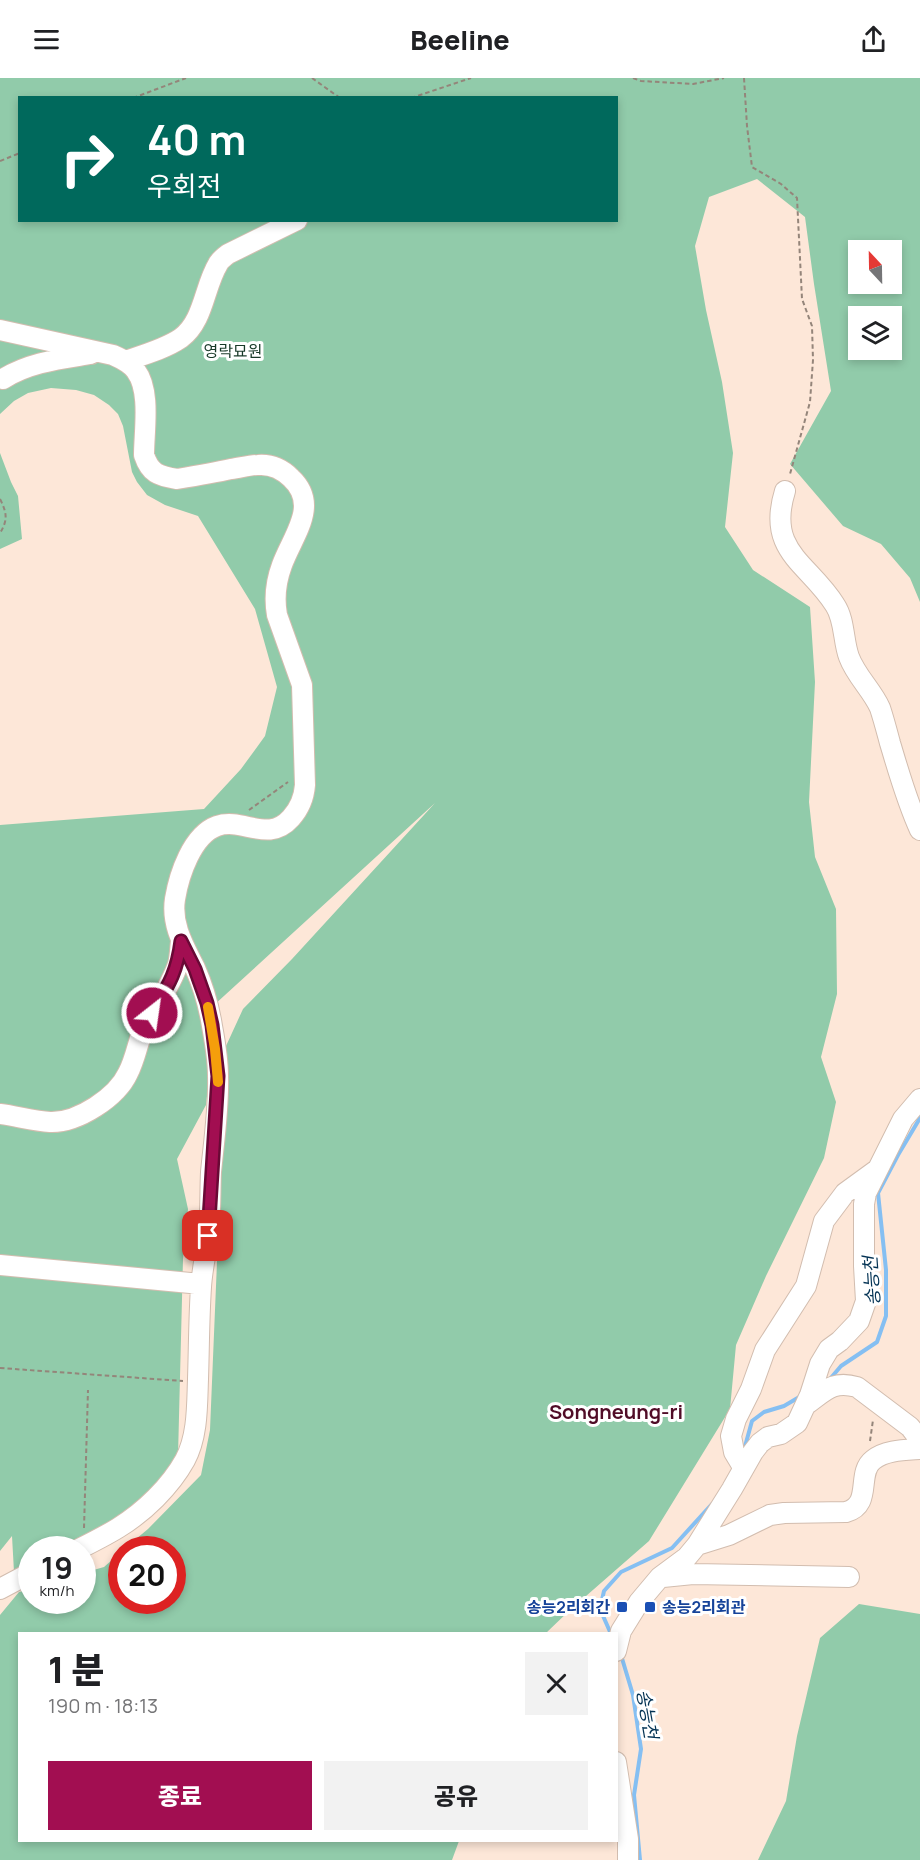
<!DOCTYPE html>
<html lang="ko">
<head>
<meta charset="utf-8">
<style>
	body { margin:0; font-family:Manrope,"Noto Sans KR",sans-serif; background:#f2f2f2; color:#202124; height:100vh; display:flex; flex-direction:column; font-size:22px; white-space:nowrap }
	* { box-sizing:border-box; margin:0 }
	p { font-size:20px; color:#757577 }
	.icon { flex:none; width:33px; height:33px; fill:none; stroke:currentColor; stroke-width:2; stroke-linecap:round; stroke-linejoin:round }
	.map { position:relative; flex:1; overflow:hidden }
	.details { position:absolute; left:18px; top:1554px; width:600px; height:210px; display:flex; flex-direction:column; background:#fff; border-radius:0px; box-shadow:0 3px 9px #0003 }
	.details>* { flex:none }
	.top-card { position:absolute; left:18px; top:18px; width:600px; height:126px; border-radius:0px; box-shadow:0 3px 9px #0003; background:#00695c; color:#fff; overflow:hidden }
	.needle { width:39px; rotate:338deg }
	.fabs { position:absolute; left:848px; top:162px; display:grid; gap:12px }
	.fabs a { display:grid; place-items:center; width:54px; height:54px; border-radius:0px; background:#fff; box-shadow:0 3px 9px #0003; font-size:30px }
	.speed { position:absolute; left:18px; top:1458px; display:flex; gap:12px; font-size:30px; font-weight:700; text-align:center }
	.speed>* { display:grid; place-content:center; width:78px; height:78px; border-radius:50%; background:#fff; box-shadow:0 3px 9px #0003; line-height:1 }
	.speed small { font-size:15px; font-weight:400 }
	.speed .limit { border:9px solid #d22; background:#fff; color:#111 }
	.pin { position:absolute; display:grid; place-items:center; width:51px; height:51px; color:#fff; margin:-26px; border-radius:12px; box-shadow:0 3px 9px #0006 }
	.me { position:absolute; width:66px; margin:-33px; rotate:30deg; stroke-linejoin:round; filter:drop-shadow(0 0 4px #0008) }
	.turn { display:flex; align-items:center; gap:21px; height:126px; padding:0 30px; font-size:27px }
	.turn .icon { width:78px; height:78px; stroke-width:2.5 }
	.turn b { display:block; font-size:42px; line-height:51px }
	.round { display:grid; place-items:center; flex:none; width:63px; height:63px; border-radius:0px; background:#f2f2f2 }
	.overview { display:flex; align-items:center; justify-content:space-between; height:102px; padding:0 30px }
	h1 { font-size:36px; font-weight:800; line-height:45px }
	.cta { display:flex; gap:12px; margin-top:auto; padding:12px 30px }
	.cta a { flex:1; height:69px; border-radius:0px; background:#a20e51; color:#fff; font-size:24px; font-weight:800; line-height:69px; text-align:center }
	.cta a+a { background:#f2f2f2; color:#202124 }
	header { display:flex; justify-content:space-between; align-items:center; height:78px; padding:0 30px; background:#fff; font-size:27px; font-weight:800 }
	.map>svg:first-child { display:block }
	.green { fill:#91cbaa; fill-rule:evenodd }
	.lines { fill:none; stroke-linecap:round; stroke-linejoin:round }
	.stream { stroke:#85bff2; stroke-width:4 }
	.minor-casing { stroke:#d2bdaf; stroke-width:22 }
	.path { stroke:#94857a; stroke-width:2; stroke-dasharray:4.5 3; stroke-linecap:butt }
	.minor { stroke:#fff; stroke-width:20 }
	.route-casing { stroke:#690935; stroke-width:15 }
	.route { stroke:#a20e51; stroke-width:10 }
	.slow { stroke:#f59e0b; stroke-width:10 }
	.transit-dot { fill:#1a4fb4; stroke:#fff; stroke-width:2 }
	.labels { text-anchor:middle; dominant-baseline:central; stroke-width:6; stroke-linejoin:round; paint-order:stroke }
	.park-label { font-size:16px; fill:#183928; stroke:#fff }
	.transit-label { font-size:16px; font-weight:bold; fill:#164399; stroke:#fff; text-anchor:end }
	.water-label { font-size:18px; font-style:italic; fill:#043354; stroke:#fff }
	.quarter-label { font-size:20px; font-weight:bold; fill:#500c27; stroke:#fff }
</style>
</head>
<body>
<header><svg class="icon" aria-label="menu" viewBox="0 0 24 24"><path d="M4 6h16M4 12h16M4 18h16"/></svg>Beeline<svg class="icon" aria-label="share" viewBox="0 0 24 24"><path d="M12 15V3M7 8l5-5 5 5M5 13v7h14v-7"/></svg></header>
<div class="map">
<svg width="920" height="1782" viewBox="0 0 920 1782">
	<rect width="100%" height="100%" fill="#fde7d8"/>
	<path class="green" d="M 0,0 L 920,0 L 920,524 L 910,500 L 881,466 L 843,448 L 790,386 L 831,313 L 814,206 L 805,139 L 757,101 L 709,119 L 695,168 L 706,232 L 722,304 L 733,375 L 725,449 L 753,492 L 810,529 L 815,604 L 809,724 L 815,779 L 836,831 L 837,916 L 821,979 L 836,1024 L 824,1080 L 766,1198 L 736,1267 L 730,1331 L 649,1463 L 570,1532 L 546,1555 L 20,1556 L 20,1762 L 459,1763 L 452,1782 L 0,1782 L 0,1537 L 19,1514 L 31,1511 L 32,1522 L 82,1522 L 83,1495 L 104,1489 L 121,1474 L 122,1522 L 172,1522 L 172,1472 L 124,1471 L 148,1451 L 201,1397 L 210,1352 L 226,968 L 243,931 L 292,881 L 435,725 L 202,938 L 210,992 L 206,1027 L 177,1081 L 188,1131 L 183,1181 L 178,1378 L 157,1408 L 96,1456 L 64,1471 L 32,1472 L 31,1486 L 14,1494 L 12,1458 L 0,1473 L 0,747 L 204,731 L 241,691 L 265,658 L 277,609 L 255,531 L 198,438 L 165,427 L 147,417 L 137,404 L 132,394 L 123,348 L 118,336 L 109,327 L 94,317 L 76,312 L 51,310 L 28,315 L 14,323 L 0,336 ZM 20,20 L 616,20 L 616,142 L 20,142 ZM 858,172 L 891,172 L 891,206 L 858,206 ZM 858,238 L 891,238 L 891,272 L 858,272 Z
		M 0,375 L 11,404 L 18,418 L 22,461 L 0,471 Z
		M 859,1526 L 920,1536 L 920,1782 L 758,1782 L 786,1723 L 797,1658 L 820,1560 Z"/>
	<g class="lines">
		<path class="stream" d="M 830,1301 L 841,1288 L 877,1264 L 886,1238 L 886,1192 L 878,1115 L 898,1077 L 920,1040
			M 744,1372 L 752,1343 L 764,1334 L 784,1328 L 801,1318
			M 611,1556 L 600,1531 L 604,1513 L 621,1494 L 672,1470 L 712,1426
			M 621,1577 L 633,1617 L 641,1671 L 634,1717 L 640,1782"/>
		<g class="minor-casing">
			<path id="minor" d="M 0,252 L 113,277 C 122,281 131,285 136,293 C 151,313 144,353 144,377 C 150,395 158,398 177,401 C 195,398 213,395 231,391 C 240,390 249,387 258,387 C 271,386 281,390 291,400 C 320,427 293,457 282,487 C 276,503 274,520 277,537 L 302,607 L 305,707 C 304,720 300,730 291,740 C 268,766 243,739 217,748 C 192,757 179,797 175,821 C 171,847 184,868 195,890 C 203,908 209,929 212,948 C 215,964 218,981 218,998 C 219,1030 214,1063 211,1094 C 210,1116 211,1137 208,1159 C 206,1175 202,1192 201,1209 C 199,1239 199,1270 198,1301 C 197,1327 198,1358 185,1382 C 170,1409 144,1434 118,1450 C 105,1458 91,1465 77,1472
				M 125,283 C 143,277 165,271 181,260 C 204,243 204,209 218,186 C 220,182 224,179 228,176 L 297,142
				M 3,301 C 30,284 61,281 91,276
				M 785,413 C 766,474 809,485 835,527 C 845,542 843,563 849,579 C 856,598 872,612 880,630 C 884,642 887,654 890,665 C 899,695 907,724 920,752
				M 0,1036 C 16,1038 34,1043 50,1044 C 78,1045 117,1019 128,995 C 136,980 138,962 145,947 C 156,927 171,908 178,886 C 180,879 180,871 181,863
				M 0,1187 L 201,1206
				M 807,1326 C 825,1313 833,1302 857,1309 L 910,1349 L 920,1362
				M 743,1389 L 734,1374 L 731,1358 L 736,1341 L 751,1311 L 765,1272 L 806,1208 L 824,1143 L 845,1115 L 878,1091 L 903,1041 L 920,1021
				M 697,1467 L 729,1457 L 770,1437 L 784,1435 L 846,1434 C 873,1427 856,1395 873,1382 C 885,1372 905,1372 920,1371
				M 663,1499 L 693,1496 L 849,1499
				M 0,1511 L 32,1494
				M 616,1573 L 621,1553 L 639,1524 L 660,1499 L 687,1479 L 697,1467 L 732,1411 L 753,1374 L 760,1365 L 768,1359 L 781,1356 L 797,1345 L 810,1317 L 820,1286 L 829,1271 L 840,1263 L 859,1243 L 866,1223 L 864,1188 L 864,1126 L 866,1115 L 878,1091
				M 616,1684 L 628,1761 L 628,1782"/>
		</g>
		<path class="path" d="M 312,0 L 340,20
			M 633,0 L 641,3 L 693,6 L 724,0
			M 744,0 L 747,48 L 752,89 L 781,106 L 797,120 L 802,221 L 812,248 L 813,282 L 810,324 L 790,396
			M 133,20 L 186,0
			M 411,20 L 471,0
			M 0,83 L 20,75
			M 0,421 C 7,435 8,442 0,455
			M 249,732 L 288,704
			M 0,1290 L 183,1303
			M 870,1363 L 873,1342
			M 84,1450 L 88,1312"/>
		<use href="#minor" class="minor"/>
	</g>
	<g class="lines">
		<g class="route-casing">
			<path id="route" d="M 152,935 C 168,908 177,895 181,863 L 195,891 L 207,925 L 212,947 L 218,998 L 208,1158"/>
		</g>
		<use href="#route" class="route"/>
		<path class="slow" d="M 208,929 L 215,971 L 218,1004"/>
	</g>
	<g class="transit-dot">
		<rect x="616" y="1523" width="12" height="12" rx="3"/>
		<rect x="644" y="1523" width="12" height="12" rx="3"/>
	</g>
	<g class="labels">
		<g class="park-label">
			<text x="233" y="273">영락묘원</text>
		</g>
		<g class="transit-label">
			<text x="610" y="1529">송능2리회간</text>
			<text x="662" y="1529" text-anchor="start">송능2리회관</text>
		</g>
		<g class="water-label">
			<text transform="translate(871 1203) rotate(-94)">송능천</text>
			<text transform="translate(648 1636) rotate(80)">송능천</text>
		</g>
		<g class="quarter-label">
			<text x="616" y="1333">Songneung-ri</text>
		</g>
	</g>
</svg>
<div class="fabs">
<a><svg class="needle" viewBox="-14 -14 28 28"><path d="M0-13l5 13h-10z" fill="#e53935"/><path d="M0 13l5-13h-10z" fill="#757577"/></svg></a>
<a><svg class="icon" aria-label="layers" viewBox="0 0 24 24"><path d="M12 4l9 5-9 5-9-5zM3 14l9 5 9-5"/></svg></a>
</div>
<div class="speed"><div>19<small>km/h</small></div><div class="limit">20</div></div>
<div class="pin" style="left:208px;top:1158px;background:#d93025"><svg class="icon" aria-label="arrive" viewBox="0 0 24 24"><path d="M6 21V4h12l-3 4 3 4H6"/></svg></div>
<svg class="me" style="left:152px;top:935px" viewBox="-20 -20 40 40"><circle r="17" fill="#a20e51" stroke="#fff" stroke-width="3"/><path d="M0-11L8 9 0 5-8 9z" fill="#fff"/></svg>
<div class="top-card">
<div class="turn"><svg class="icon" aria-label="right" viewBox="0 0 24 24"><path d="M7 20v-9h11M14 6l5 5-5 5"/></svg><div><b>40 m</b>우회전</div></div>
</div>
<section class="details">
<div class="overview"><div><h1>1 분</h1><p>190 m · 18:13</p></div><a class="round"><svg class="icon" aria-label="close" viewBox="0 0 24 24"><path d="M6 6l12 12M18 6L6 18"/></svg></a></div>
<div class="cta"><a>종료</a><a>공유</a></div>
</section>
</div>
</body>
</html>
